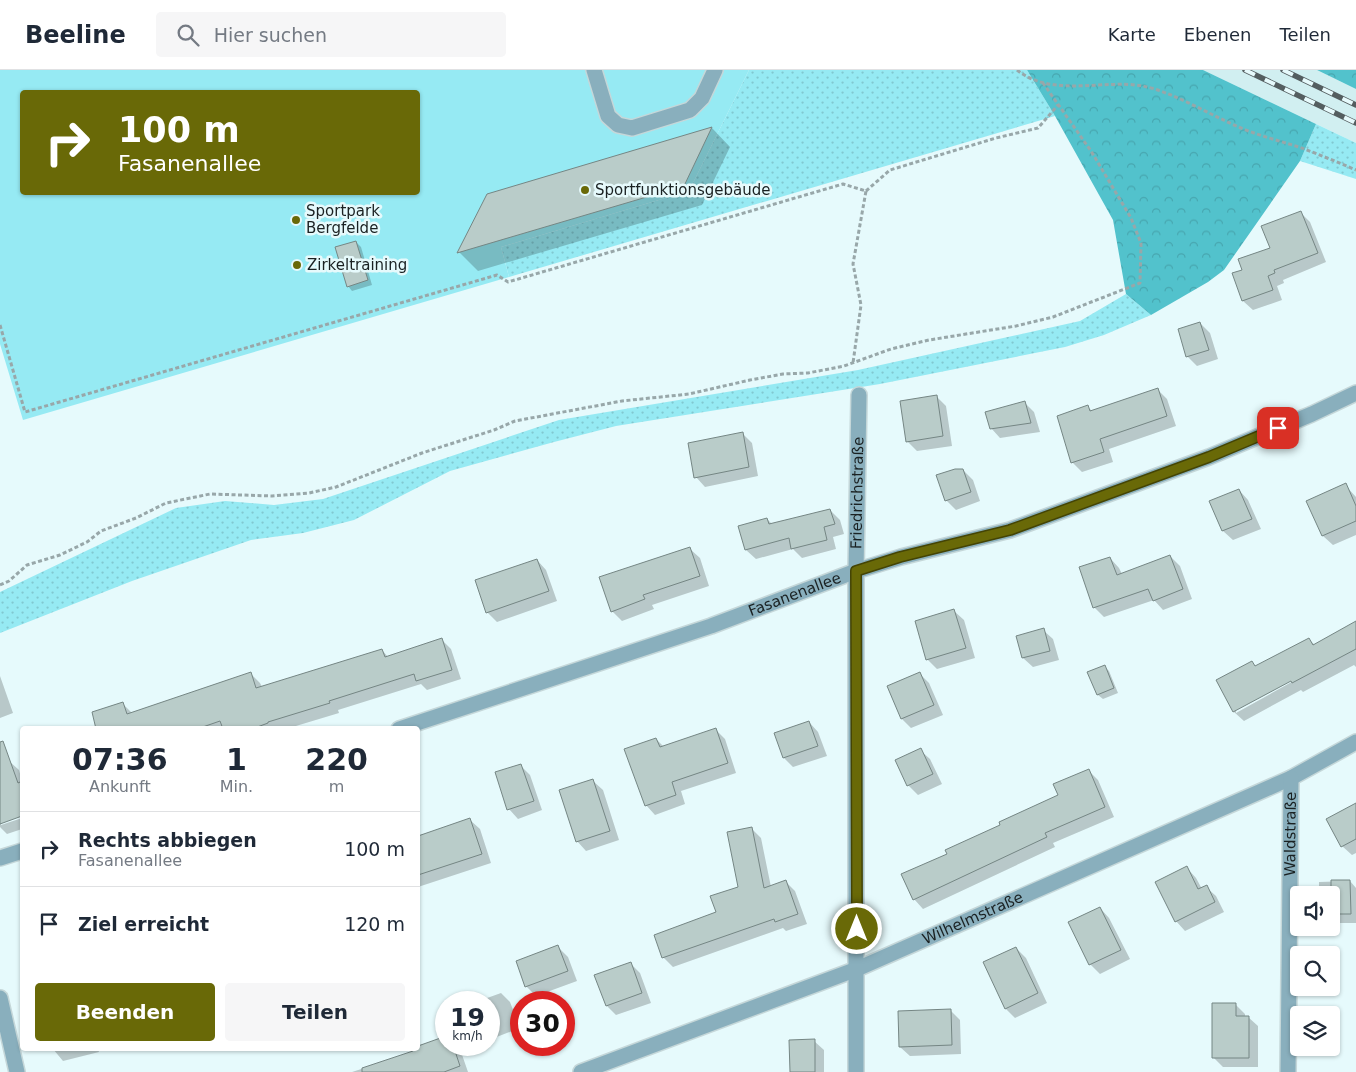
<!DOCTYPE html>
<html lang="de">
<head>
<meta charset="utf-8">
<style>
	body { margin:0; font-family:"DejaVu Sans",sans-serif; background:#f6f6f7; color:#1f2937; height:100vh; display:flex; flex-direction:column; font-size:19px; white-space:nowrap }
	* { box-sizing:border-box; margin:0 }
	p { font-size:16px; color:#747a83 }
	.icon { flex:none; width:28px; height:28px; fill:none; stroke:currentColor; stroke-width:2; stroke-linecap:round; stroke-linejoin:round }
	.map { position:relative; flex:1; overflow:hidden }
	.drawer { position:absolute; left:20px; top:656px; width:400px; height:325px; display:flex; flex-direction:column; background:#fff; border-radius:5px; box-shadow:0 1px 4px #0004 }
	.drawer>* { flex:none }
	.guide { position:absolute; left:20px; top:20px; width:400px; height:105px; border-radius:5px; box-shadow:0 1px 4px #0004; background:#696907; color:#fff; overflow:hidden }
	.buttons { position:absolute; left:1290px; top:816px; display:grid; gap:10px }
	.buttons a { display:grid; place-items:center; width:50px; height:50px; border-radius:5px; background:#fff; box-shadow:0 1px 4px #0004; font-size:25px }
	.speed { position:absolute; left:435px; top:921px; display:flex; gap:10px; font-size:25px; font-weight:700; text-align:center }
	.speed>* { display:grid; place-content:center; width:65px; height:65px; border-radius:50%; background:#fff; box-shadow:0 1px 4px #0004; line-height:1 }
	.speed small { font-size:12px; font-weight:400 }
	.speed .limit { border:8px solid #d22; background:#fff; color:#111 }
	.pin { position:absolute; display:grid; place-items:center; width:42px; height:42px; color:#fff; margin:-21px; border-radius:10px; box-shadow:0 2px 8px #0006 }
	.me { position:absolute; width:55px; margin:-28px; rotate:0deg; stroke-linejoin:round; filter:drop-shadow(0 0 4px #0008) }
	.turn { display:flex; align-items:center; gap:18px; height:105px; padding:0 15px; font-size:22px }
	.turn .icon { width:65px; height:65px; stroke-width:2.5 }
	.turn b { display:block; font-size:35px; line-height:42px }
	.eta { display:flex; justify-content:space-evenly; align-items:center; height:85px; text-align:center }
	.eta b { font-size:30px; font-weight:800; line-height:35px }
	.primary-button { display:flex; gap:10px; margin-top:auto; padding:10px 15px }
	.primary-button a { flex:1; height:58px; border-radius:5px; background:#696907; color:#fff; font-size:20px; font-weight:800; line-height:58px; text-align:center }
	.primary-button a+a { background:#f6f6f7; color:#1f2937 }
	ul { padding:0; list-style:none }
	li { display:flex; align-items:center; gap:15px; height:75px; padding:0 15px; border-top:1px solid #e0e1e3 }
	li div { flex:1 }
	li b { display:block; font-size:19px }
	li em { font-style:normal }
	header { display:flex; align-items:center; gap:30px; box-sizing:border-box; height:70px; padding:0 25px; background:#fff; border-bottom:1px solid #e0e1e3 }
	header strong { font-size:24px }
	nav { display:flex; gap:28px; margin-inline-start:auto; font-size:18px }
	.search { width:350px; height:45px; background:#f6f6f7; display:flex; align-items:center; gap:12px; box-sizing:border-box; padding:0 18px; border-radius:5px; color:#747a83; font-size:19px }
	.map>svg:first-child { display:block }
	.built { fill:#d1eff1 }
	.grass { fill:url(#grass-dots) }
	.forest { fill:url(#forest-crowns) }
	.pitch { fill:#96eaf3; fill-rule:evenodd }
	.shadow { fill:#0003; fill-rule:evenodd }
	.building { fill:#b9ccc9; stroke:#758684 }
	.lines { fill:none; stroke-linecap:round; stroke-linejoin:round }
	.service-casing { stroke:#c5d7d9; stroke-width:18 }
	.minor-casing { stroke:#c5d7d9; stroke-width:18 }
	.path { stroke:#98a7a9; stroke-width:3; stroke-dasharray:4 2.5; stroke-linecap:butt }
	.service { stroke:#89afbd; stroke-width:15 }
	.minor { stroke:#89afbd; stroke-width:15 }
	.rail-casing { stroke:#545e60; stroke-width:5.5 }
	.rail { stroke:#e6fafc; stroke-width:4; stroke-dasharray:11; stroke-linecap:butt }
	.route-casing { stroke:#444405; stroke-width:12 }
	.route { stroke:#696907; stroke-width:9 }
	.poi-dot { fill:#696907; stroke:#e6fafc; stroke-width:2 }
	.labels { text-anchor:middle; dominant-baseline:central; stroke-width:5; stroke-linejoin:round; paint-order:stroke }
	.poi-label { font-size:15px; fill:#1a2122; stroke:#e6fafc; text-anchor:start }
	.street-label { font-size:15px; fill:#1a2122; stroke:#e6fafc }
</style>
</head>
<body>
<header>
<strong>Beeline</strong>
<div class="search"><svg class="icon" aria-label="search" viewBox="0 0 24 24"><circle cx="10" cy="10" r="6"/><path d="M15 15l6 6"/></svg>Hier suchen</div>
<nav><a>Karte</a><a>Ebenen</a><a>Teilen</a></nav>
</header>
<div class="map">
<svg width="1356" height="1002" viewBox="0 0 1356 1002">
	<defs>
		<pattern id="grass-dots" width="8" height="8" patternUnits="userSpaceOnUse" patternTransform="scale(1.25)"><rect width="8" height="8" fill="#96eaf3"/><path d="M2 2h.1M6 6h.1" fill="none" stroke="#81c8d0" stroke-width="1.8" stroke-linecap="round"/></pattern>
		<pattern id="forest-crowns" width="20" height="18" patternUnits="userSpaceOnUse" patternTransform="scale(1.25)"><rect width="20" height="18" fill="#52c2cc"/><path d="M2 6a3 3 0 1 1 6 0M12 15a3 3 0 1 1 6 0" fill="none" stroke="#47a6af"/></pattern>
	</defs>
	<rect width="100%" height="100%" fill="#e6fafc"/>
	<path class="built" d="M 1203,0 L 1317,0 L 1356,19 L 1356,73 Z"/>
	<path class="grass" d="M 749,0 L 1027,0 L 1055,46 L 509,207 L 501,177 L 689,121 Z
		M 1316,54 L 1356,73 L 1356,109 L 1300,91 Z
		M 1126,224 L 1151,245 L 1104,265 L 1065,277 L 880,314 L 616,356 L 554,372 L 450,401 L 354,450 L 303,463 L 251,470 L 132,511 L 0,563 L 0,522 L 176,438 L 225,431 L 274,435 L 323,429 L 559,350 L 858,300 L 1080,251 Z"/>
	<path class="forest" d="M 1027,0 L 1203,0 L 1316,54 L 1300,91 L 1224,200 L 1208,212 L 1151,245 L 1126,224 L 1113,150 L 1055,46 Z
		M 1317,0 L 1356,0 L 1356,19 Z"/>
	<path class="pitch" d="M 0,0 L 749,0 L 689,121 L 501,177 L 509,207 L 23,350 L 0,274 ZM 22,22 L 418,22 L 418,122 L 22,122 Z"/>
	<path class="shadow" d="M 712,58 L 730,77 L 702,135 L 478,201 L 459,182 L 488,125 Z
		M 1300,142 L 1310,152 L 1326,192 L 1283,210 L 1284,213 L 1277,216 L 1282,230 L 1253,240 L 1243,231 L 1234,204 L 1244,201 L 1271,179 Z
		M 356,172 L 361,177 L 372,215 L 352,221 L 348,216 Z
		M 1200,253 L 1210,263 L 1218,289 L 1197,296 L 1187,286 Z
		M 1157,319 L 1167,329 L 1176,356 L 1109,379 L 1113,392 L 1082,402 L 1073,393 L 1059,346 L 1088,337 L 1092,341 Z
		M 936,326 L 946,336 L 952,376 L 917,381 L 907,371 Z
		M 1024,332 L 1034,342 L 1040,362 L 1000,368 L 991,358 Z
		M 742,363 L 752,373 L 758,406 L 705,417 L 696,407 Z
		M 963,400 L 973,410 L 980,431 L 956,440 L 946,430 Z
		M 1345,415 L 1356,427 L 1356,465 L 1333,475 L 1323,466 L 1308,431 Z
		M 1239,420 L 1248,430 L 1261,459 L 1233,470 L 1223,461 L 1211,432 Z
		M 830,440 L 840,450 L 844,464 L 833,467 L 836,479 L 802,488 L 793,479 L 756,489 L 746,480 L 740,457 L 767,449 L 772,454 Z
		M 690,479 L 700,488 L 709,516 L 652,535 L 654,539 L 622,551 L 612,541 Z
		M 1170,486 L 1180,496 L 1192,529 L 1163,540 L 1154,530 L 1104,547 L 1094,537 L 1110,488 L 1119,498 L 1122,504 Z
		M 537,490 L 546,500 L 557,531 L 497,552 L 487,542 Z
		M 954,541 L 964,550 L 975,588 L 937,599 L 927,589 Z
		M 1356,552 L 1356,597 L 1354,595 L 1303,622 L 1301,620 L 1244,651 L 1234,642 L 1217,611 L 1252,593 L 1256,597 L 1308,569 L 1315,575 ZM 1296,607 L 1297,609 L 1236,643 L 1236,640 Z
		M 1043,560 L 1053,569 L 1059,590 L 1033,597 L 1023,588 Z
		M 441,569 L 451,579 L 461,609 L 427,620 L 421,614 L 338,640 L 339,643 L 286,659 L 98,659 L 122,633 L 132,643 L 251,604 L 260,613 L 262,617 L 382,580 L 388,587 Z
		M 1104,596 L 1109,601 L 1118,623 L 1103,629 L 1098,625 L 1089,602 Z
		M 919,603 L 929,613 L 943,645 L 911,658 L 902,649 L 888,617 Z
		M 0,606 L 13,643 L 0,648 Z
		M 809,652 L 818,662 L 827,686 L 793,697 L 784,688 Z
		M 716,660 L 725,669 L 736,703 L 681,721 L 685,734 L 655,745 L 646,735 L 656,669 L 664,677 Z
		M 920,680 L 930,689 L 942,714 L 918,725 L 908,715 Z
		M 9,691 L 19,700 L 22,711 L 22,745 L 1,752 L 1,755 L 22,748 L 22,759 L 7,764 L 0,757 L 0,694 Z
		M 520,695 L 530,705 L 542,740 L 518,749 L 509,739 Z
		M 1089,701 L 1098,710 L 1114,747 L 1053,773 L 1055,777 L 923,839 L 914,829 L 949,785 L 1059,725 Z
		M 593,711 L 603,720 L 619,770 L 586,781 L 577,771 Z
		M 1356,734 L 1356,783 L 1352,785 L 1342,776 Z
		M 470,750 L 480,759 L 491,793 L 418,817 L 418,767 Z
		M 751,758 L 761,768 L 771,817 L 785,811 L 795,821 L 807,854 L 786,861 L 783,858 L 673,897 L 663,887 L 717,842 L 740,818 Z
		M 1187,798 L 1196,808 L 1202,819 L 1206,817 L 1216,826 L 1224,842 L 1185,861 L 1176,851 Z
		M 1350,811 L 1356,818 L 1356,853 L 1331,853 L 1331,825 L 1319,825 L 1319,812 Z
		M 1100,838 L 1109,848 L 1130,889 L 1100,904 L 1090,894 Z
		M 558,877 L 568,887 L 577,911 L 536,926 L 526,916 Z
		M 1016,878 L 1026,888 L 1047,933 L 1015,948 L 1006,939 L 984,893 Z
		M 631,894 L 640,903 L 651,933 L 616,945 L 607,936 Z
		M 501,923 L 510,932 L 520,958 L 489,970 L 489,932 L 476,932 Z
		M 1235,934 L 1245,944 L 1245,947 L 1248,947 L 1258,956 L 1258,997 L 1223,997 L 1214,988 Z
		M 950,940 L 960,950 L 961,984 L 910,986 L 900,977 Z
		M 446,967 L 446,975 L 459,976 L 468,1002 L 352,1002 L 414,982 L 413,979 L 418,979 L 418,977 Z
		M 814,971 L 824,980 L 824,1002 L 791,1002 Z
		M 53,979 L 98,979 L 99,982 L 63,991 Z"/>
	<path class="building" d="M 712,57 L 684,116 L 457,183 L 487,124 Z
		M 1301,141 L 1318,183 L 1274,200 L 1275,203 L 1268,206 L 1273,220 L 1242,231 L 1232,203 L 1242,200 L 1238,189 L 1270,178 L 1261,156 Z
		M 356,171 L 368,210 L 347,217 L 335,177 Z
		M 1200,252 L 1209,280 L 1186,287 L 1178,259 Z
		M 1158,318 L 1167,346 L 1100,369 L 1104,382 L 1071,393 L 1057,346 L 1088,335 L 1090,341 Z
		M 937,325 L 943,366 L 906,372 L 900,331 Z
		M 1025,331 L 1031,353 L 990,359 L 985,342 Z
		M 743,362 L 749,397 L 694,408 L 688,373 Z
		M 955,399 L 963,399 L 971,422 L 945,431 L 936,405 Z
		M 1346,413 L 1356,436 L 1356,451 L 1322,466 L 1306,431 Z
		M 1239,419 L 1252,449 L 1222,461 L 1209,431 Z
		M 830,439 L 835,454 L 824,457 L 827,470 L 791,479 L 789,468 L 745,480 L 738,456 L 767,448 L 769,454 Z
		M 690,477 L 700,506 L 643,525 L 645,529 L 611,542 L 599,507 Z
		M 1170,485 L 1183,519 L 1153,531 L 1148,519 L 1093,538 L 1079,497 L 1110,487 L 1117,505 Z
		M 537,489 L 549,521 L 486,543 L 475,510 Z
		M 954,539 L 966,578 L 926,590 L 915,551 Z
		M 1356,551 L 1356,579 L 1292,613 L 1291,611 L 1233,642 L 1216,610 L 1252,591 L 1255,596 L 1309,568 L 1313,575 Z
		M 1044,558 L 1050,581 L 1022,588 L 1016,566 Z
		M 442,568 L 452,600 L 416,611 L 414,604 L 329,631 L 330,633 L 268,652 L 268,653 L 252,659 L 223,659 L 220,651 L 197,659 L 96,659 L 92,642 L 123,632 L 127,644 L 251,602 L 256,618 L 382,579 L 385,587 Z
		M 1105,595 L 1114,618 L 1097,625 L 1087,602 Z
		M 920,602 L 934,635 L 901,649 L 887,616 Z
		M 809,651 L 818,676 L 783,688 L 774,663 Z
		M 716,658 L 728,693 L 672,712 L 676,725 L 645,736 L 624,679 L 656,668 L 660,677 Z
		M 3,671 L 18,713 L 22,711 L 22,746 L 0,754 L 0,672 Z
		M 921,678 L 933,704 L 907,716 L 895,690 Z
		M 521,694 L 534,731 L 507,740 L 495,702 Z
		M 1089,699 L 1105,737 L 1045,763 L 1047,767 L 913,830 L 901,804 L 947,784 L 945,780 L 1000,755 L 999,752 L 1058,725 L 1053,714 Z
		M 593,709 L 610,761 L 576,772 L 559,720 Z
		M 1356,733 L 1356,769 L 1341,777 L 1326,749 Z
		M 470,748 L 482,784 L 418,805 L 418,766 Z
		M 752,757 L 764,818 L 786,810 L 798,844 L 775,852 L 774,849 L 662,888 L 654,865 L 716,842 L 710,826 L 738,817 L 727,762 Z
		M 1187,796 L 1198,819 L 1207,815 L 1215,832 L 1175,852 L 1155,812 Z
		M 1331,810 L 1350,810 L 1351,844 L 1331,844 Z
		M 1100,837 L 1121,880 L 1089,895 L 1068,852 Z
		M 558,875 L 568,901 L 525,917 L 516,891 Z
		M 1016,877 L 1038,923 L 1005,939 L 983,892 Z
		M 631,892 L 642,923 L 606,936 L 594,905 Z
		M 1212,933 L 1236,933 L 1236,946 L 1249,946 L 1249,988 L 1212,988 Z
		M 951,939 L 952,975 L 899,977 L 898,941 Z
		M 446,966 L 446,975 L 453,975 L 460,996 L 444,1002 L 362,1002 L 362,998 L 413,981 L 412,979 L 418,979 L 418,976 Z
		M 815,969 L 815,1002 L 790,1002 L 789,970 Z"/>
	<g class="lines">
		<g class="service-casing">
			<path id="service" d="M 594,0 L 608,46 L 618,55 L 632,58 L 690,40 L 702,28 L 715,0"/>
		</g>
		<g class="minor-casing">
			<g id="minor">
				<path id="s1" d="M 399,659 L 711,556 L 856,501 L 901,487 L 1010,460 L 1209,387 L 1312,344 L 1356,323"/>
				<path d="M 0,788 L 22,781"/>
				<path d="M 0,928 L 17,1002"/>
				<path id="s2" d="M 581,1002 L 857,899 L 1291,708 L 1356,672"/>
				<path id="s3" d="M 856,1002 L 856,501 L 859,325"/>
				<path id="s4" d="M 1288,1002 L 1291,708"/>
			</g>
		</g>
		<path class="path" d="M 1017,0 C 1052,28 1103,9 1143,16 C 1173,22 1212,46 1241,58 C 1260,66 1280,71 1299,77 C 1318,84 1337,92 1356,100
			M 866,121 L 890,100 L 996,68 L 1038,58 L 1058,35
			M 0,255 L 25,342 L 497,205 L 508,212 L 843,114 L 866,121 L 853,194 L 861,235 L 853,293
			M 0,515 L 9,511 L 27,495 L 60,485 L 87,472 L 101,461 L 136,448 L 166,433 L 210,424 L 272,426 L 309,423 L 336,417 L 422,383 L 494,360 L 515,351 L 622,331 L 689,324 L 750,310 L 783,304 L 808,303 L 844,296 L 891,279 L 929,270 L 1016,256 L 1053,247 L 1140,213 L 1141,173 L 1131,148 L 1091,81 L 1043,13"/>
		<use href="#service" class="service"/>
		<use href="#minor" class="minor"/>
		<g class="rail-casing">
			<path id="rail" d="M 1245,0 L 1356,53
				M 1283,0 L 1356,35"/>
		</g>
		<use href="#rail" class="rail"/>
	</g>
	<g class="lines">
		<g class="route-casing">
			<path id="route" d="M 857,859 L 856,501 L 900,487 L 1010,460 L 1209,387 L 1278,358"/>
		</g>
		<use href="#route" class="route"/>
	</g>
	<g class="poi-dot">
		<circle cx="585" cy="120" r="5"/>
		<circle cx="296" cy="150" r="5"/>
		<circle cx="297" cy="195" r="5"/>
	</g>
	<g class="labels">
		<g class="poi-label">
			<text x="595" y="120">Sportfunktionsgebäude</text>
			<text x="306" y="141">Sportpark<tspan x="306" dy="17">Bergfelde</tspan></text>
			<text x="307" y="195">Zirkeltraining</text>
		</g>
		<g class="street-label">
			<text stroke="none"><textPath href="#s3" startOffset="579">Friedrichstraße</textPath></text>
			<text stroke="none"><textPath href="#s1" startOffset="418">Fasanenallee</textPath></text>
			<text stroke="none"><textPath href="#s4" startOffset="238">Waldstraße</textPath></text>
			<text stroke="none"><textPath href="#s2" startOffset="421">Wilhelmstraße</textPath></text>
		</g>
	</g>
</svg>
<div class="buttons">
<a><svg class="icon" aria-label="sound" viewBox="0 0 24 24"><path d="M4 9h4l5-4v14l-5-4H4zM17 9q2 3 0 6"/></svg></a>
<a><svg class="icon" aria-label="search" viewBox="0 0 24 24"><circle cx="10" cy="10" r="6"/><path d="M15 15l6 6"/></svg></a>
<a><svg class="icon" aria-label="layers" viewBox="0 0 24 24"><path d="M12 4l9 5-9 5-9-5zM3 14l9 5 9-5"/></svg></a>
</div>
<div class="speed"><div>19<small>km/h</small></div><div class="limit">30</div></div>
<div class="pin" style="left:1278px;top:358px;background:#d93025"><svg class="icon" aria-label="arrive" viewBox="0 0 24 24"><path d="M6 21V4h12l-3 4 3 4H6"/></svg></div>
<svg class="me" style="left:857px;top:859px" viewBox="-20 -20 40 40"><circle r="17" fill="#696907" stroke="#fff" stroke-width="3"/><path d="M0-11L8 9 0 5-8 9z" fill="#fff"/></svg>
<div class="guide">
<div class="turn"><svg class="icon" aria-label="right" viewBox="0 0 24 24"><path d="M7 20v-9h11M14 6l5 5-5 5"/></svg><div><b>100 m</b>Fasanenallee</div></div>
</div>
<section class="drawer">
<div class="eta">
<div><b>07:36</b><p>Ankunft</p></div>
<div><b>1</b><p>Min.</p></div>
<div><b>220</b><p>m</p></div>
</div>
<ul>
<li><svg class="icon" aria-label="right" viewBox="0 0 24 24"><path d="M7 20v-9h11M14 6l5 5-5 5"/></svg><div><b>Rechts abbiegen</b><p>Fasanenallee</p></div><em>100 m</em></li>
<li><svg class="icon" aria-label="arrive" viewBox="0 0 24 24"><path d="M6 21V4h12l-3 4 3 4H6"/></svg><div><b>Ziel erreicht</b></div><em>120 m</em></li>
</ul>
<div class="primary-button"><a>Beenden</a><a>Teilen</a></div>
</section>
</div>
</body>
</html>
